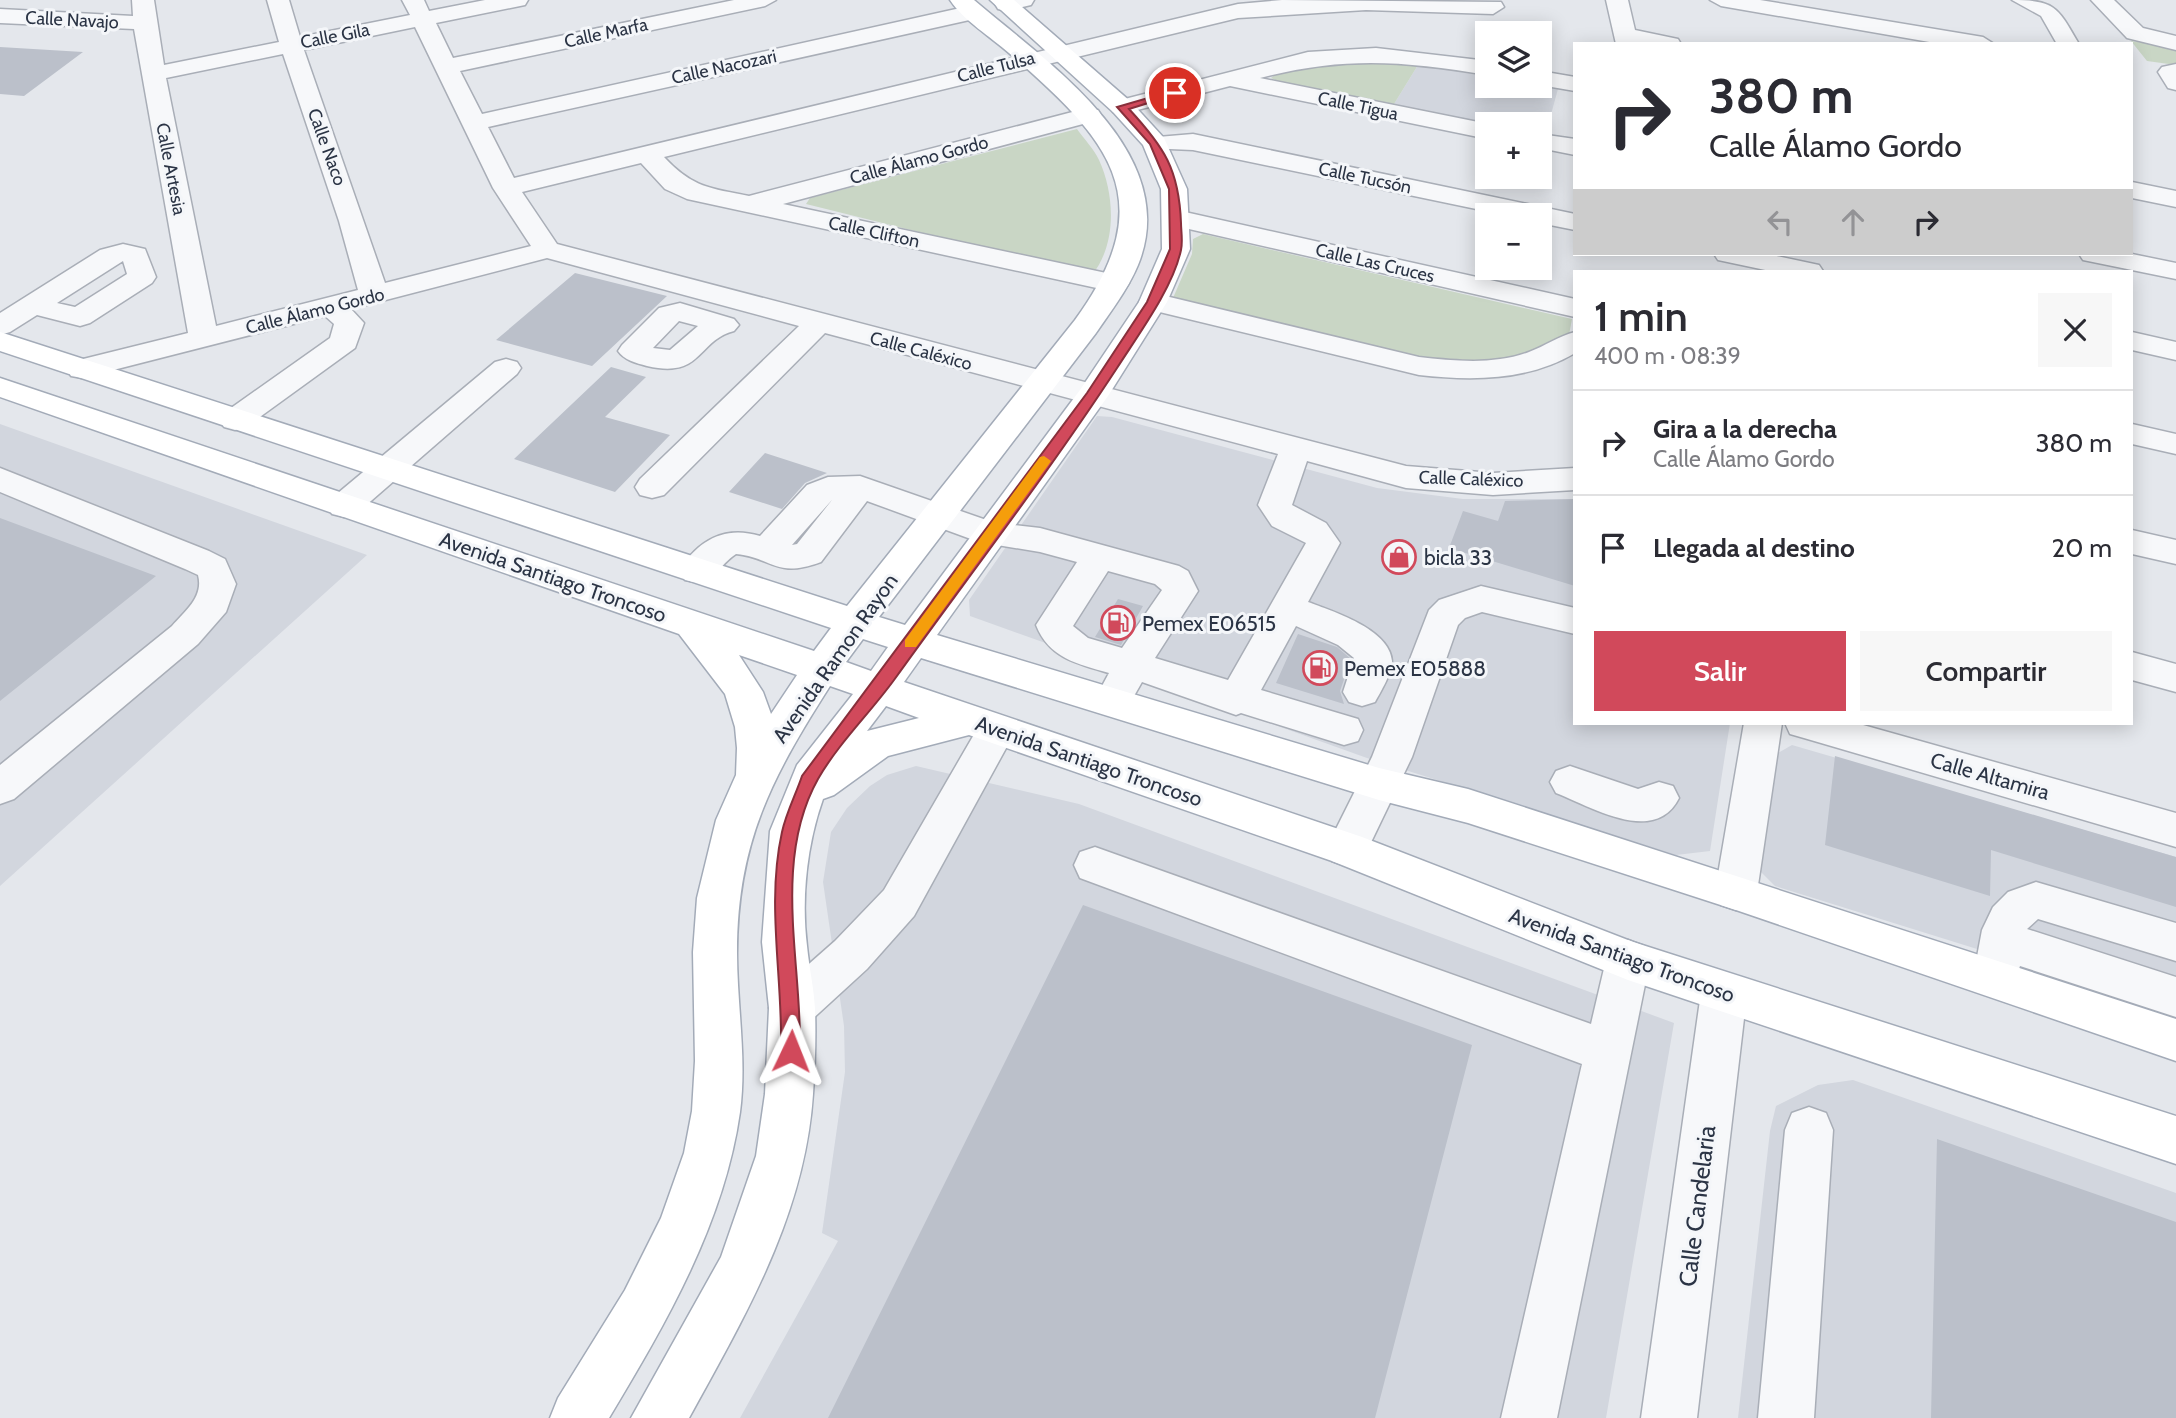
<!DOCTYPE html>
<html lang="es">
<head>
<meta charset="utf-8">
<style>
	body { margin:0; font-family:Cabin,sans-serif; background:#f7f7f7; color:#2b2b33; height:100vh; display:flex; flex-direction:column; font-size:26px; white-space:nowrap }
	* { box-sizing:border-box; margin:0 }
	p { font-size:23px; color:#7c7c81 }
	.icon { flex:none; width:38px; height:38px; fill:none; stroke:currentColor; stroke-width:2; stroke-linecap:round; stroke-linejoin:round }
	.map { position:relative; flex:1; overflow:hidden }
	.side { position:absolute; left:1573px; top:270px; width:560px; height:455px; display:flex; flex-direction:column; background:#fff; border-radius:0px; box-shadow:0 4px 18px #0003 }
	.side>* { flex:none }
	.hud { position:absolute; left:1573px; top:42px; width:560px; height:214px; border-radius:0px; box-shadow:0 4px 18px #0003; background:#fff; color:#2b2b33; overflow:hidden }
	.fabs { position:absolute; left:1475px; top:21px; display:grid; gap:14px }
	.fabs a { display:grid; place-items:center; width:77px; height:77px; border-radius:0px; background:#fff; box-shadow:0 4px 18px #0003; font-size:35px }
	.pin { position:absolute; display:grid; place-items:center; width:60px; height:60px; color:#fff; margin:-30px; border:4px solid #fff; border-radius:50%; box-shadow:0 2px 7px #0007 }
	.me { position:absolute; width:77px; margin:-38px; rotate:2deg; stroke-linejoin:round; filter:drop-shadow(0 0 5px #0008) }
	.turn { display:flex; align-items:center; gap:24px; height:147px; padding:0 21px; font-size:32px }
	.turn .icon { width:91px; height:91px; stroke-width:2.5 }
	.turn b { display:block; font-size:49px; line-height:60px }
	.lanes { display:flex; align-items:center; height:66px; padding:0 21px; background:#0003; justify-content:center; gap:35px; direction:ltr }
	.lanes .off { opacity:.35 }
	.round { display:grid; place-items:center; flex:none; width:74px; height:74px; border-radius:0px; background:#f7f7f7 }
	.headline { display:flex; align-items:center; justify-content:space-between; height:119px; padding:0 21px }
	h1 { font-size:42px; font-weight:600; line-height:52px }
	.primary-button { display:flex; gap:14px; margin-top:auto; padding:14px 21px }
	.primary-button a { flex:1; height:80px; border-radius:0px; background:#d1495b; color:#fff; font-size:28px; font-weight:600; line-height:80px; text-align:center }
	.primary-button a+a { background:#f7f7f7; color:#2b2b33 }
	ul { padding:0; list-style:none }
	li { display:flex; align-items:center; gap:21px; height:105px; padding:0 21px; border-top:2px solid #e1e1e2 }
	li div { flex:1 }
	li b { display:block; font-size:26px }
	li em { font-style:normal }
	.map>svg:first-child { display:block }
	.built { fill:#d2d6de }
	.green { fill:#c9d6c5 }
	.building { fill:#bbc0ca }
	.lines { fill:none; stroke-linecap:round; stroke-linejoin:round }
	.minor-casing { stroke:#a9aeb7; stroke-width:3 }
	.major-casing { stroke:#a3abb8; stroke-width:3 }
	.minor { fill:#f7f8fa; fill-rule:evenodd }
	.major { fill:#fff; fill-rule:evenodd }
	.route { fill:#d1495b; stroke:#882f3b; stroke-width:2 }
	.slow { fill:#f59e0b }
	.labels { text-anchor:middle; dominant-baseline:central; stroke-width:6; stroke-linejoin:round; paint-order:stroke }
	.far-street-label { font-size:18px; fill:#2b3445; stroke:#f4f6f9 }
	.poi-label { font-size:21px; fill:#2b3445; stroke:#f4f6f9; text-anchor:start }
	.street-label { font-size:21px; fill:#2b3445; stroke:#f4f6f9 }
	.near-street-label { font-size:24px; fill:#2b3445; stroke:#f4f6f9 }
</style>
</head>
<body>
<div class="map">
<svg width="2176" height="1418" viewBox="0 0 2176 1418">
	<rect width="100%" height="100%" fill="#e4e7ec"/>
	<path class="built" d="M 1418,65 L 1487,75 L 1488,86 L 1540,86 L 1558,89 L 1545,136 L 1540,135 L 1540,124 L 1488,124 L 1394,104 Z
		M 1097,416 L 1112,417 L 1377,488 L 1463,499 L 1575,499 L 1575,723 L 1730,723 L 1710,851 L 1676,855 L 1367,758 L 970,616 L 969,600 Z
		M 0,424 L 367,555 L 0,886 Z
		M 1792,745 L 2176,857 L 2176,1011 L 1775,886 L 1760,871 L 1773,756 Z
		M 916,766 L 1079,804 L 1674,1023 L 1606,1418 L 740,1418 L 838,1241 L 822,1233 L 845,1072 L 844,1026 L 823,882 L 831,832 L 847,808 L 870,786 L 887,775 Z
		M 1853,1080 L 2176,1193 L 2176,1418 L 1738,1418 L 1770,1131 L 1776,1106 L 1818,1085 Z"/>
	<path class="green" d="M 2131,41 L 2176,48 L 2176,65 L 2147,61 Z
		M 1350,62 L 1418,65 L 1394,104 L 1286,85 L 1271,78 C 1289,62 1328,64 1350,62 Z
		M 1077,129 C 1084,139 1094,149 1099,160 C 1115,195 1117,244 1092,275 L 806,204 L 810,198 Z
		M 1203,234 L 1572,319 L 1569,335 C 1527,360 1486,365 1438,362 L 1173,298 L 1192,254 L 1193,239 Z"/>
	<path class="building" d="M 0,47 L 83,52 L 24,96 L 0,94 Z
		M 575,273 L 667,296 L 592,366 L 496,340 Z
		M 611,367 L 646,377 L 605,417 L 670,435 L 615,492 L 514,459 Z
		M 765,453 L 827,473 L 805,483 L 782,509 L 729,492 Z
		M 1575,499 L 1575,586 L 1449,548 L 1463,511 L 1498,521 L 1505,501 Z
		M 0,518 L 156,576 L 0,701 Z
		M 1118,599 L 1143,606 L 1121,645 L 1095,637 Z
		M 1298,634 L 1337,647 L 1351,659 L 1340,691 L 1344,704 L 1276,683 Z
		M 1835,756 L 2176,857 L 2176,907 L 1991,850 L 1990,896 L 1825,845 Z
		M 1083,905 L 1472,1045 L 1375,1418 L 828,1418 Z
		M 1937,1139 L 2176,1222 L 2176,1418 L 1931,1418 Z"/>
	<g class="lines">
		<g class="minor-casing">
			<path id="minor" d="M 132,0 L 154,0 L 164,65 L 279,42 L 267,0 L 289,0 L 300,37 L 410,15 L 402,0 L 424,0 L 429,11 L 485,0 L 528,0 L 525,5 L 436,23 L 453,58 L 734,0 L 776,0 L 765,6 L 460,71 L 482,114 L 974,5 L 985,12 L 974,19 L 488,127 L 514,178 L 1238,4 L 1282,0 L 1501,2 L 1504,7 L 1493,14 L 1366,10 L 1238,18 L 664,157 C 693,188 710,188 749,196 L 1080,110 L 1098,110 L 1101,115 L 1098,120 L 783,204 L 1125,277 L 1129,283 L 1125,289 L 1115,292 L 687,199 L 665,189 L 641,163 L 522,192 L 557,244 L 1406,466 L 1493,473 L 1575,468 L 1575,490 L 1493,495 L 1406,488 L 1307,461 L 1292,505 L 1326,523 L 1340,543 L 1308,602 C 1332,611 1390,629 1392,661 C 1392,673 1381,691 1375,702 L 1362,706 L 1349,702 L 1343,692 L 1354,658 L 1338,645 L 1296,626 L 1261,690 L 1358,719 L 1363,730 L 1358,741 L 1344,745 L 1241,713 L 1236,715 L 1142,682 L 1134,696 L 1121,700 L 1108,696 L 1102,686 L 1109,673 C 1077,664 1049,658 1036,625 L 1077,562 L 1040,552 L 979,542 L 867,501 L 821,562 C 775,579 774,558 736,554 C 715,568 714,588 685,580 L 679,571 C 698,540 725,525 760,536 L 807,485 L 828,477 L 860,476 L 995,523 L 1040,528 L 1179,566 L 1188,571 L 1198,591 L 1155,658 L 1228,680 L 1306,543 L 1272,526 L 1258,505 L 1278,454 L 825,333 L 664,495 L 652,498 L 640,495 L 635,487 L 640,479 L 799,326 L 547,258 L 351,309 L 364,323 L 355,348 L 246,427 L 235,430 L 224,427 L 219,420 L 224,413 L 330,338 L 334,324 L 325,316 L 82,378 L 71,376 L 67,369 L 71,362 L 188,333 L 134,29 L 0,23 L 0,9 L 133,16 ZM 415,27 L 493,188 L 531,246 L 385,283 L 304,50 ZM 283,54 L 339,221 L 358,290 L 216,326 L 166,78 ZM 832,500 L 797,544 L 792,545 L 831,501 ZM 1108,571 L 1155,584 L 1162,590 L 1122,648 L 1088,638 L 1073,626 Z
				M 998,0 L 1034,0 L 1031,5 L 1006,11 L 998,9 L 995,4 Z
				M 1606,0 L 1628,0 L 1635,30 L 1678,39 L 1681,44 L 1616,44 Z
				M 1710,0 L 1760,0 L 1983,37 L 1994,44 L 1941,44 L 1721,6 Z
				M 2012,0 C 2056,0 2058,8 2079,44 L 2057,44 L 2041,16 Z
				M 2091,0 L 2114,0 L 2143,28 L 2176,36 L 2176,50 L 2127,38 Z
				M 1376,48 L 1488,61 L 1488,75 C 1402,61 1345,56 1260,78 L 1488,124 L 1488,139 L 1230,86 L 1122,114 L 1113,112 L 1110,107 L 1113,102 L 1308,52 Z
				M 2176,64 L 2176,90 L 2168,88 L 2158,72 L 2162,67 Z
				M 1540,71 L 1575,77 L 1575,91 L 1540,85 Z
				M 1193,134 L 1575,214 L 1575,230 L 1540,223 L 1540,215 L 1505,215 L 1193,150 L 1146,148 L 1142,143 L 1146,138 Z
				M 1540,134 L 1575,139 L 1575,155 L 1540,148 Z
				M 2132,182 L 2176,191 L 2176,207 L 2132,198 Z
				M 1176,210 L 1575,299 L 1575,317 L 1167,224 L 1163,218 L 1167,212 Z
				M 123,244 L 145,249 L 156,277 L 152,283 L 90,323 L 80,326 L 37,315 L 10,332 L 0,335 L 0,313 L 100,250 ZM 123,261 L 127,274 L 75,307 L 57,303 Z
				M 1714,254 L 1767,254 L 1819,265 L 1823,271 L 1770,271 L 1718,260 Z
				M 2079,254 L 2132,254 L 2176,263 L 2176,279 L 2083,260 Z
				M 1153,293 L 1419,357 C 1455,361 1495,365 1529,352 C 1545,346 1559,336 1575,332 L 1575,353 C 1528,381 1472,381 1419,375 L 1143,308 L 1139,302 L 1143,296 Z
				M 680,303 L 734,319 L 739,325 L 734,331 C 696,341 703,379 647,366 C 636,363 624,360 618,351 L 622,345 L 659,308 ZM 679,321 L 698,326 L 670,350 L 653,348 Z
				M 2132,332 L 2176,342 L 2176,360 L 2132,350 Z
				M 506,359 L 517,362 L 521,368 L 517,374 L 356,514 L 344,517 L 332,514 L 327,506 L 332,498 L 495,362 Z
				M 2132,424 L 2176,434 L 2176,454 L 2132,444 Z
				M 0,468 L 209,551 L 225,559 L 236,584 L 226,612 L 198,644 L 14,799 L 0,804 L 0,765 L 172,626 C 185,611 204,597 198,575 L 185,569 L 0,492 Z
				M 2132,530 L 2176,540 L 2176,564 L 2132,554 Z
				M 1481,586 L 1575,608 L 1575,634 L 1482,612 L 1465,618 L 1458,625 L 1412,757 L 1362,861 L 1347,866 L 1332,861 L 1326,849 L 1372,757 L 1429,610 L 1439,600 Z
				M 2132,652 L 2176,664 L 2176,692 L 2132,680 Z
				M 997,715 L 1011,719 L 1016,730 L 914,916 L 867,969 L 808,1023 L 792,1029 L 776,1023 L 769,1008 L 776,993 L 835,941 L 884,890 L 983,719 Z
				M 1744,723 L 1782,723 L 1757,892 L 1751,905 L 1736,910 L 1721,905 L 1715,892 Z
				M 1785,723 L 1856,723 L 2176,813 L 2176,847 L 1804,738 L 1790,734 Z
				M 1570,766 L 1638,789 L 1659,782 L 1673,786 L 1679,798 C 1655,846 1592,807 1556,793 L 1550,782 L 1556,771 Z
				M 1095,847 L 1591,1024 L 1606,960 L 1612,946 L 1628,940 L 1644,946 L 1650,960 L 1557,1418 L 1501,1418 L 1582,1064 L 1080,878 L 1074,865 L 1080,852 Z
				M 2036,882 L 2176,923 L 2176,961 L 2038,919 L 2027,929 L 2176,977 L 2176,1017 L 2020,966 L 2011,992 L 1995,998 L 1979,992 L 1973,978 L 1982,930 L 1993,907 L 2008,892 Z
				M 1724,973 L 1740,979 L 1747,993 L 1697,1418 L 1641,1418 L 1701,993 L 1708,979 Z
				M 1809,1107 L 1826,1113 L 1833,1130 L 1814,1418 L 1758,1418 L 1785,1130 L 1792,1113 Z"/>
		</g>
		<g class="major-casing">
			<path id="major" d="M 950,0 L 974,0 C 1046,62 1184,152 1138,265 C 1128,289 1111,311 1096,333 L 879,617 L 905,625 L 1080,390 L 1139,302 L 1162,249 L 1161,189 L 1143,145 L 1113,112 L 990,0 L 1014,0 L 1131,102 L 1164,138 L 1187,189 L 1190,249 L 1167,302 L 1108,396 L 937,635 L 1379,768 L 1468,789 L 2176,1019 L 2176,1061 L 1736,910 L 1468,823 L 1379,800 L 921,658 L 904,682 L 1362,837 L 1633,942 L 2176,1116 L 2176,1164 L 1628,980 L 1332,861 L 969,735 L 888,756 L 834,795 L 823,799 C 807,844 801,898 807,946 C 809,967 814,988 815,1009 C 816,1037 815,1066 813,1094 C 805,1215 746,1314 689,1418 L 631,1418 L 721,1257 L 756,1156 L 765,1094 L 769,1008 L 762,942 L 770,831 L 797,765 L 853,694 L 830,686 C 772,777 737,842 737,953 C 737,1006 747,1059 740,1112 C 724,1224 666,1323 609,1418 L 550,1418 L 558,1398 L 625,1290 L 661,1218 L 684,1153 L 692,1111 L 695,1061 L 693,952 L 697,898 L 716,820 L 736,775 L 737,748 L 735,727 L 725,694 L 679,634 L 0,397 L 0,378 L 814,651 L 831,628 L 0,351 L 0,332 L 847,606 L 1075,320 C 1164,198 1108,139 1009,53 C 991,37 964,21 950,0 ZM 863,639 L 888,647 L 871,671 L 846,662 ZM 739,655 L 797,675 L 771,714 L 763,692 ZM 886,706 L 919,718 L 867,731 Z"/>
		</g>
		<use href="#minor" class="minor"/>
		<use href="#major" class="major"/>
	</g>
	<path class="route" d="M 1172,91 L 1180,93 L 1129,109 C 1164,147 1179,169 1181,223 C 1181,231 1183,241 1181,250 C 1173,288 1138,335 1117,368 C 1047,475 968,577 894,680 C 870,713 838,744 818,779 C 772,861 802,963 800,1051 L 797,1057 L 791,1060 L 784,1057 L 781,1051 C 783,978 766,904 782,832 C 786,813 796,794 802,776 L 1087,393 L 1147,302 L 1170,249 L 1169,189 L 1150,144 L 1117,107 Z"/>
	<path class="slow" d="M 1044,456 L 1051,461 L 1049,464 L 916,647 L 905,647 L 905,640 L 1040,457 Z"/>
	<defs>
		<g id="shop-ring" transform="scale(1.75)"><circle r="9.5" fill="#f4f6f9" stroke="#d1495b" stroke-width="1.5"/><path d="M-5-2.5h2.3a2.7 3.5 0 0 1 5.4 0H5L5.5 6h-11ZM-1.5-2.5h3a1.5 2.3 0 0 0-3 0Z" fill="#d1495b"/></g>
		<g id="fuel-ring" transform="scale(1.75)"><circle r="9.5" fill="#f4f6f9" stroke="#d1495b" stroke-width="1.5"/><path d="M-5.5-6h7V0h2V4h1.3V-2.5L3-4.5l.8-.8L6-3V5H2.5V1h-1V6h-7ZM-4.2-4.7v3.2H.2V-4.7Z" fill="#d1495b"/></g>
	</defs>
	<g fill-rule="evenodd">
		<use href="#shop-ring" x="1399" y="557"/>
		<use href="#fuel-ring" x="1118" y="623"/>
		<use href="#fuel-ring" x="1320" y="668"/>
	</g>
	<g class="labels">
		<g class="far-street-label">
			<text transform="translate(72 20) rotate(3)">Calle Navajo</text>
			<text transform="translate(606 33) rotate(-12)">Calle Marfa</text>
			<text transform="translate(335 36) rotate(-11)">Calle Gila</text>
			<text transform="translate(724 67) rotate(-12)">Calle Nacozari</text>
			<text transform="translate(996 67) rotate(-14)">Calle Tulsa</text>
			<text transform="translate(1358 106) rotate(12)">Calle Tigua</text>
			<text transform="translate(327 147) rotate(70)">Calle Naco</text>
			<text transform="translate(919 160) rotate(-15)">Calle Álamo Gordo</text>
			<text transform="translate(171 169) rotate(79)">Calle Artesia</text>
			<text transform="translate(1365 178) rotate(12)">Calle Tucsón</text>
			<text transform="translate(874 232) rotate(12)">Calle Clifton</text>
			<text transform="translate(1375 263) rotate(13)">Calle Las Cruces</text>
			<text transform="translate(315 311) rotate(-14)">Calle Álamo Gordo</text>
			<text transform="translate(921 351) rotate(15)">Calle Caléxico</text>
			<text transform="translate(1471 479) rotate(2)">Calle Caléxico</text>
		</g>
		<g class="poi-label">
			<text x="1424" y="557">bicla 33</text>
			<text x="1142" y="623">Pemex E06515</text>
			<text x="1344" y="668">Pemex E05888</text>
		</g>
		<g class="street-label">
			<text transform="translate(553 577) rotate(19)">Avenida Santiago Troncoso</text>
			<text transform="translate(835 658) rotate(-55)">Avenida Ramon Rayon</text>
			<text transform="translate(1089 761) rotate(19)">Avenida Santiago Troncoso</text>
			<text transform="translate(1990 776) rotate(16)">Calle Altamira</text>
			<text transform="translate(1622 955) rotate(20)">Avenida Santiago Troncoso</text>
		</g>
		<g class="near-street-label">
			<text transform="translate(1697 1206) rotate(-83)">Calle Candelaria</text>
		</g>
	</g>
</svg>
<div class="fabs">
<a><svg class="icon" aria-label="layers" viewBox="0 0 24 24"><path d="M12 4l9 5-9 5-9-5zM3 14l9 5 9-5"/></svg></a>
<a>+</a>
<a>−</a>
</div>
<div class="pin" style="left:1175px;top:93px;background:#d93025"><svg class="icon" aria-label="arrive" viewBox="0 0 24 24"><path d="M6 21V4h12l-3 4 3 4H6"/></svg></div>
<svg class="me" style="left:791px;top:1051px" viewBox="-20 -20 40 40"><path d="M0-17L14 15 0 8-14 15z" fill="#d1495b" stroke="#fff" stroke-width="4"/></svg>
<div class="hud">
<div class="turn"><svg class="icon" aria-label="right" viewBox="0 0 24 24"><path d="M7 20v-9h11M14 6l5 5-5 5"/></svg><div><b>380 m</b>Calle Álamo Gordo</div></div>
<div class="lanes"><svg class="icon off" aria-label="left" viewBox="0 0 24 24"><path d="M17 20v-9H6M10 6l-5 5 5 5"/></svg><svg class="icon off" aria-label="ahead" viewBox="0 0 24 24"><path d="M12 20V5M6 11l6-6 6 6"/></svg><svg class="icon" aria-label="right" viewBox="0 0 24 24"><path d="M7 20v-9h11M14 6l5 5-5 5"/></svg></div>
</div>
<section class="side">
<div class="headline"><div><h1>1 min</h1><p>400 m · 08:39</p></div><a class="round"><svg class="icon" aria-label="close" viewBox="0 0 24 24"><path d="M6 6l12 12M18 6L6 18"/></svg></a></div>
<ul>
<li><svg class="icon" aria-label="right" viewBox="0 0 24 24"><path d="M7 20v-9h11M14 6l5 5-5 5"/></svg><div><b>Gira a la derecha</b><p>Calle Álamo Gordo</p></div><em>380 m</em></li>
<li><svg class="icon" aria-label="arrive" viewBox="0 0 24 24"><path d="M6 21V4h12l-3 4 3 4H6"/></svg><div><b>Llegada al destino</b></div><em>20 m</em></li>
</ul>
<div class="primary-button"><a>Salir</a><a>Compartir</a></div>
</section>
</div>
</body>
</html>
